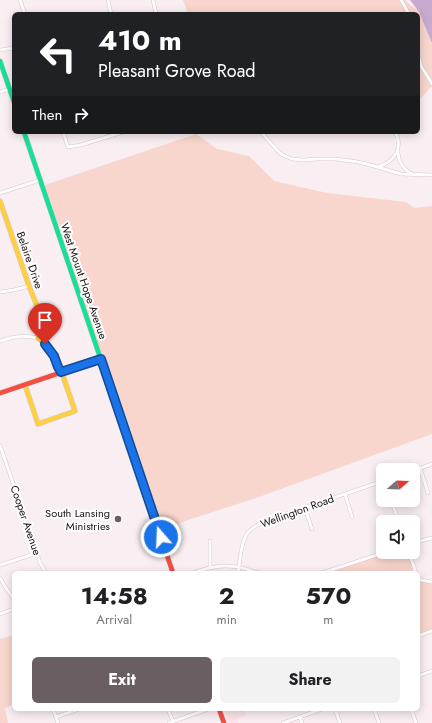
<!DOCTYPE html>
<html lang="en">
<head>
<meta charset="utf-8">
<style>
	body { margin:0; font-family:Jost,sans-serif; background:#f2f2f2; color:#202124; height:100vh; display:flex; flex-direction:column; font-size:15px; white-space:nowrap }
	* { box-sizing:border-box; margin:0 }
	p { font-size:13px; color:#757577 }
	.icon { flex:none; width:22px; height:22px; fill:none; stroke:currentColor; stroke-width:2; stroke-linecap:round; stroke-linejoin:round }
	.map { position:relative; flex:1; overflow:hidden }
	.panel { position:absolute; left:12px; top:571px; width:408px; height:140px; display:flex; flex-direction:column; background:#fff; border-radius:6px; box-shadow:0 2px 10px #0003 }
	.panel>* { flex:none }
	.hud { position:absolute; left:12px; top:12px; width:408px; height:122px; border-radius:6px; box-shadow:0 2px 10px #0003; background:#202124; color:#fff; overflow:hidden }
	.needle { width:26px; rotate:71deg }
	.tools { position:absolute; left:376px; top:463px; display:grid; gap:8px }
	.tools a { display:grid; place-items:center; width:44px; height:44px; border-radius:6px; background:#fff; box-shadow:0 2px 10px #0003; font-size:20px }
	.pin { position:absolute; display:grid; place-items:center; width:34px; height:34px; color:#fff; margin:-41px -17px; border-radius:50% 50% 50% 0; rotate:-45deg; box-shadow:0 0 4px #0007 }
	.pin .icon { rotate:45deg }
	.me { position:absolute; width:44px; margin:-22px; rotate:341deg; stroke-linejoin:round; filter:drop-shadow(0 0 3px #0008) }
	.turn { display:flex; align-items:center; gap:14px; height:84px; padding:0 20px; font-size:18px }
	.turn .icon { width:52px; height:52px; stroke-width:2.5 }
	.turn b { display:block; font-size:28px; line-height:34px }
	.then { display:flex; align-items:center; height:38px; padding:0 20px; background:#0003; gap:8px; font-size:15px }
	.eta { display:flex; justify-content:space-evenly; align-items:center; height:68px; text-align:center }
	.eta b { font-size:24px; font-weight:700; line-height:28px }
	.action { display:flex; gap:8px; margin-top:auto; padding:8px 20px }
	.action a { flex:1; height:46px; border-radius:6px; background:#695e62; color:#fff; font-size:16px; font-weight:700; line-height:46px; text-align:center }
	.action a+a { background:#f2f2f2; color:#202124 }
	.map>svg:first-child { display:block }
	.built { fill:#fbe3e9 }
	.green { fill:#f8d6cd }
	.water { fill:#c8a9cf }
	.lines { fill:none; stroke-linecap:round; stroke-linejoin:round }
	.street-casing { stroke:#d4c8cc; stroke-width:4 }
	.fast-casing { stroke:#d4c8cc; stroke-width:5.5 }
	.slow-casing { stroke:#d4c8cc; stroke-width:5.5 }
	.jam-casing { stroke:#d4c8cc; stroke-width:5.5 }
	.street { stroke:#fefcfd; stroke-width:3 }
	.fast { stroke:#16e098; stroke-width:4.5 }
	.slow { stroke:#ffcf43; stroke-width:4.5 }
	.jam { stroke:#f24e42; stroke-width:4.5 }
	.route-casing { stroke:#114b97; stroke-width:10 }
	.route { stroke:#1a73e8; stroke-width:7 }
	.poi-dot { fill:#695e62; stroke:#fdfdfd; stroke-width:1.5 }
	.labels { text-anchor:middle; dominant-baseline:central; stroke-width:4; stroke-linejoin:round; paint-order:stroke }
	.street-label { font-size:11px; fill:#1c1115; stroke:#fdfdfd }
	.poi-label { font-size:11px; fill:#1c1115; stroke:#fdfdfd; text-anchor:end }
</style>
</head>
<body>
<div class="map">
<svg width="432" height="723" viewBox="0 0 432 723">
	<rect width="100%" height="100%" fill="#f9eef1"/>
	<path class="built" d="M 225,709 L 243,709 L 246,716 L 237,719 L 238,723 L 229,723 Z"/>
	<path class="green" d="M 183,0 L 405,0 L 419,12 L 432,43 L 432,88 L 431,87 L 419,100 L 418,99 L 418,14 L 188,14 Z
		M 196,134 L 217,149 L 249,156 L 274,181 L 327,193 L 406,202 L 414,208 L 432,206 L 432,434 L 253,499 L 188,520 L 164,529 L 134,455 L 42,186 Z
		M 392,552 L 407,552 L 416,573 L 331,573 L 330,571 Z
		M 418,576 L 421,580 L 430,583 L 432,583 L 432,629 L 418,634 Z
		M 14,635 L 14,704 L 5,708 L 8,723 L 0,723 L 0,639 Z"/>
	<path class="water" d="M 410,0 L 432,0 L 432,43 L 419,12 Z"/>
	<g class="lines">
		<g class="street-casing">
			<path id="street" d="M 20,0 L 25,14
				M 108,0 L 111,14
				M 153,0 L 156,14
				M 401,0 L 409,14
				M 0,50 L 14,48
				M 418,55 L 421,66 L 432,84
				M 0,92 L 10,89
				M 63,132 L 68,147 L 81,145 L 123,132
				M 261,132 L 276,149 L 281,154 L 292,159 L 303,160 L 318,159 L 335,159 L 352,161 L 367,164 L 401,174 L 432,175
				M 398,151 C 398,161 403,169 412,174
				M 378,167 C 394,162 404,148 395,132
				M 0,193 L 40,180
				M 0,292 L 14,290 L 29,286
				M 0,341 C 15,337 22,334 38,338
				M 0,445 L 37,553 L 40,563 L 46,573
				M 420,468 L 428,493
				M 413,471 L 432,464
				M 345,494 L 352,517
				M 391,500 L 399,522
				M 305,508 L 312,529
				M 413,543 L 432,538
				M 409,552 L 416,573
				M 0,565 L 37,553
				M 210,568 L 210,541
				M 193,573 C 207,568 221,564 237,567 C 244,568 252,571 259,573
				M 238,573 C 240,561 241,540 249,531 C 253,527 258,525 263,522 L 383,481
				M 322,573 L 386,552
				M 418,577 L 421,580 L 432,582
				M 0,578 L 6,588 L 14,599
				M 0,614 L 14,609
				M 418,636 L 432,631
				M 418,676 L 432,671
				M 53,709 L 58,723
				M 168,709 L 173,722
				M 335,709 L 340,723
				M 374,709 L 379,723
				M 411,709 L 416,723
				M 56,717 L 79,709
				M 300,717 L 302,723
				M 169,723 L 208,709
				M 283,723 L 322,709"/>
		</g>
		<g class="fast-casing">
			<path id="fast" d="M 0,61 L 14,102
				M 24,132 L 124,428"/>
		</g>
		<g class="slow-casing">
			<path id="slow" d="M 0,201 L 29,286 L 37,306 L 39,321 L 38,338 L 45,344 L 54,356 L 58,367 L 63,376 L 75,411 L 38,424 L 25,385"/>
		</g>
		<g class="jam-casing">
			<path id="jam" d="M 0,393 L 101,359
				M 124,428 L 173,573
				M 219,709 L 224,723"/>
		</g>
		<use href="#street" class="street"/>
		<use href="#fast" class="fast"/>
		<use href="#slow" class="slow"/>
		<use href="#jam" class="jam"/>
	</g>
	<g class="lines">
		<g class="route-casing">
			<path id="route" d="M 45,344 L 54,356 L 58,367 L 61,372 L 101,359 L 161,537"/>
		</g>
		<use href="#route" class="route"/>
	</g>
	<circle class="poi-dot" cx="118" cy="519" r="4"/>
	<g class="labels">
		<g class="street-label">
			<text transform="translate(30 260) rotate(71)">Belaire Drive</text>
			<text transform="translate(84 281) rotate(71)">West Mount Hope Avenue</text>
			<text transform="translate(297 511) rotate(-20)">Wellington Road</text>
			<text transform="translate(26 520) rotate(71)">Cooper Avenue</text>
		</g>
		<g class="poi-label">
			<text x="110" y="513">South Lansing<tspan x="110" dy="13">Ministries</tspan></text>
		</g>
	</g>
</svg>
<div class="tools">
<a><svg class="needle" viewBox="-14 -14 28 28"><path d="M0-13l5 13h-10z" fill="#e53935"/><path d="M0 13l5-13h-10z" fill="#757577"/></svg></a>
<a><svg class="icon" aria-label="sound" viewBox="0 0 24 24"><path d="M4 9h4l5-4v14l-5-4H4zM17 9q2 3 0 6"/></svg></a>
</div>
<div class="pin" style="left:45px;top:344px;background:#d93025"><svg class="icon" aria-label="arrive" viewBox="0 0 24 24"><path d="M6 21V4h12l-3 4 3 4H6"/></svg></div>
<svg class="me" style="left:161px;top:537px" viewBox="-20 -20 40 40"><circle r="17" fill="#1a73e8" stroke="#fff" stroke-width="3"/><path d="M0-11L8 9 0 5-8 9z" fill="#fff"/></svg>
<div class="hud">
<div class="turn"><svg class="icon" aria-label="left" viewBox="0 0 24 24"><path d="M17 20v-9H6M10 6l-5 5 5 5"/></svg><div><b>410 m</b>Pleasant Grove Road</div></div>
<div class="then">Then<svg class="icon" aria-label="right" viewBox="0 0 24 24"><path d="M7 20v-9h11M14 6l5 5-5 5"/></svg></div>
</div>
<section class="panel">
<div class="eta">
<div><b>14:58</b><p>Arrival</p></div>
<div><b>2</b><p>min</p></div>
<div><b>570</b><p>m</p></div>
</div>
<div class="action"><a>Exit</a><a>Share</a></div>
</section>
</div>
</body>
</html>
